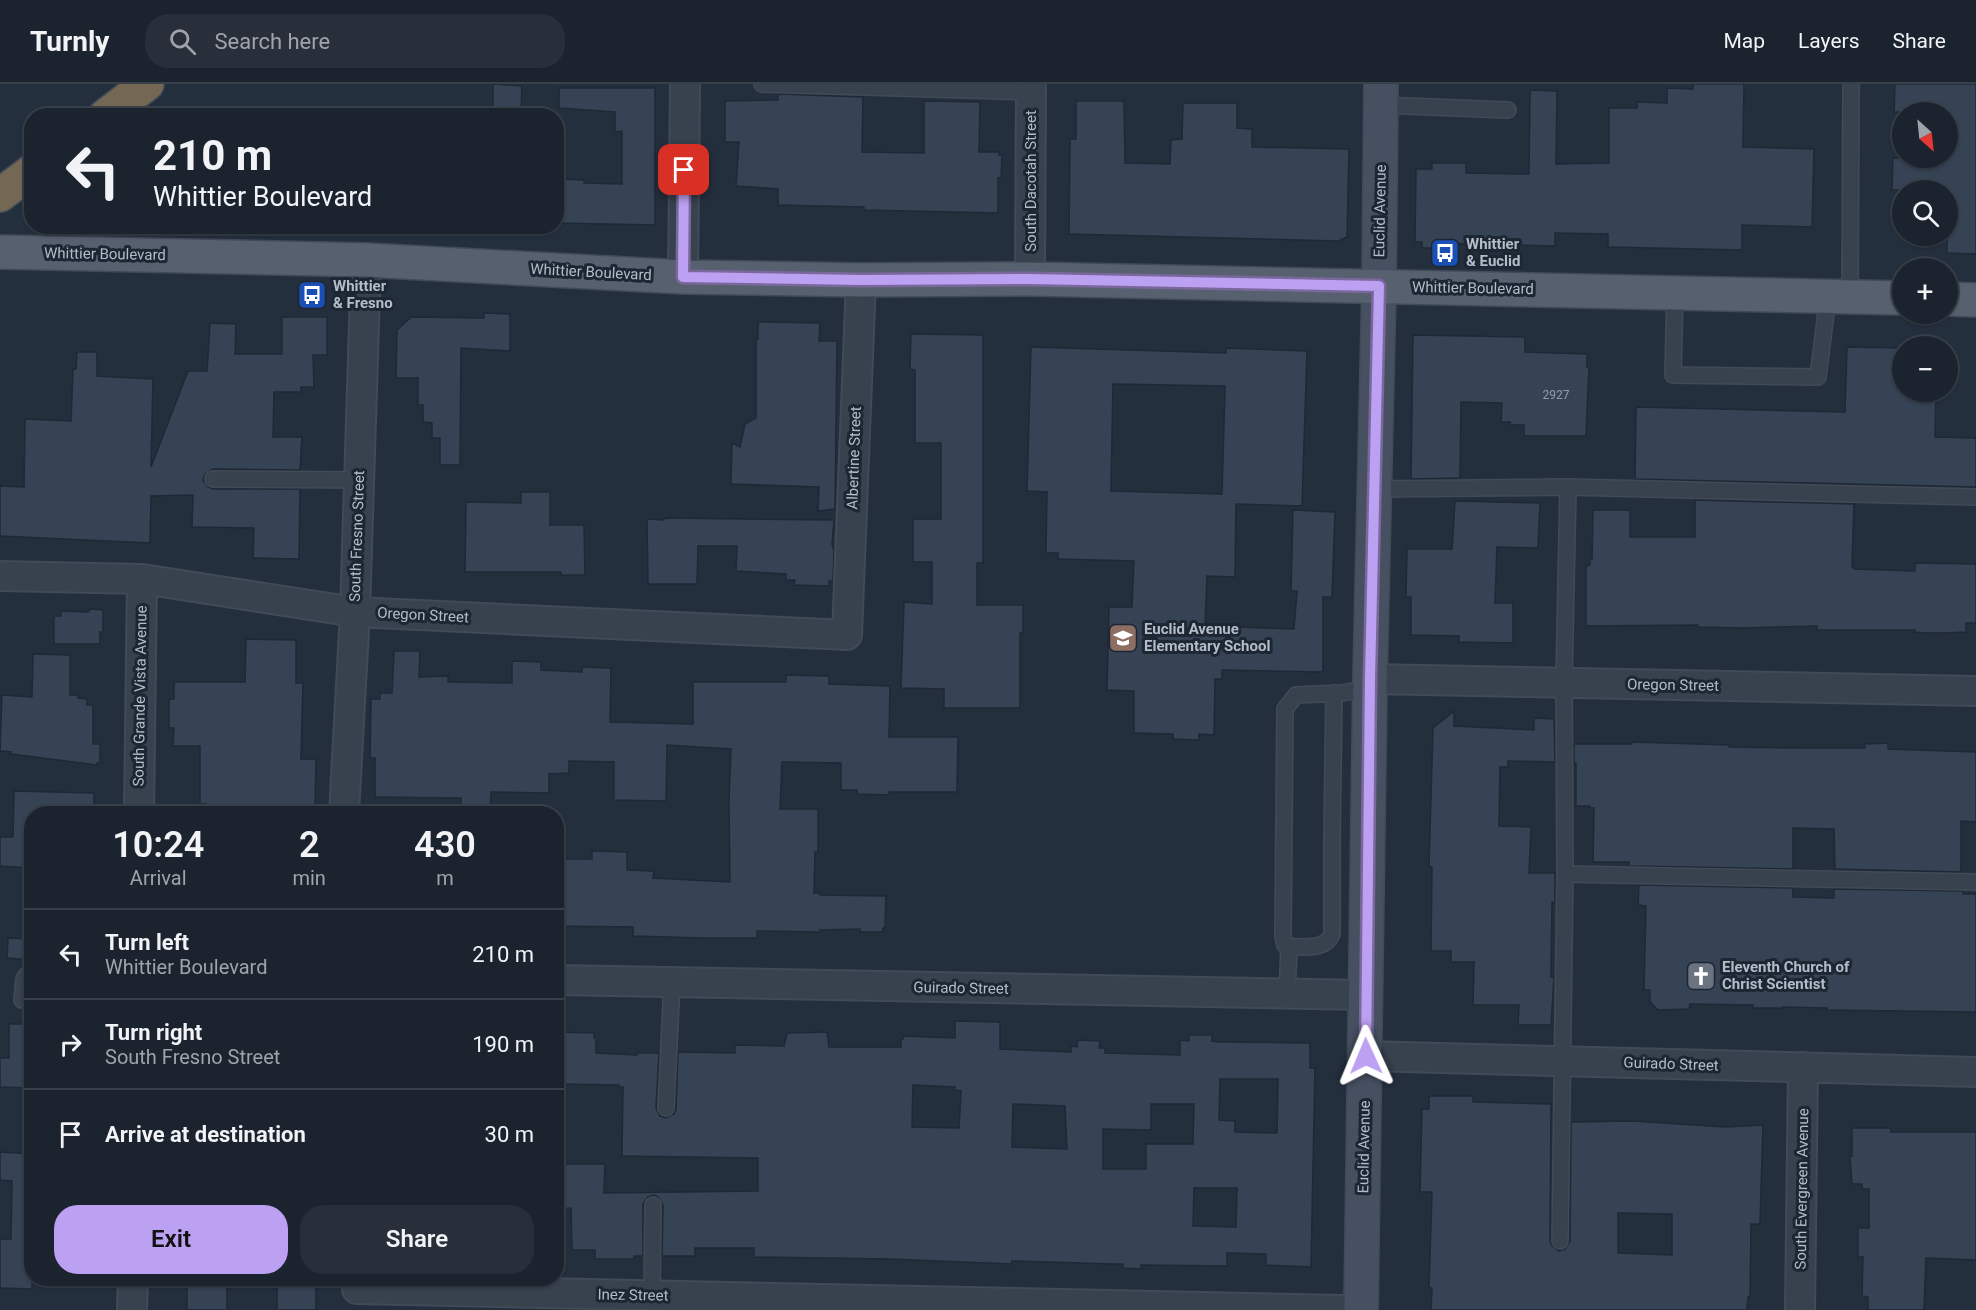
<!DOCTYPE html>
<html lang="en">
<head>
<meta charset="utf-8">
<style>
	body { margin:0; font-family:Roboto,sans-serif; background:#282f3a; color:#f1f3f6; height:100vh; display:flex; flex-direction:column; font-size:22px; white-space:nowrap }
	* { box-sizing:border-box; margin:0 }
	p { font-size:20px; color:#a0a4aa }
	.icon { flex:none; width:33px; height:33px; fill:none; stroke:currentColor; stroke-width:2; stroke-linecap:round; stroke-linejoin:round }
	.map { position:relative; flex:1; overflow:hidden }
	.side { position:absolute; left:24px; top:722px; width:540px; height:480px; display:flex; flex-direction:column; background:#1b232e; border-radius:24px; box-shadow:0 2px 4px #0004,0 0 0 2px #39404a }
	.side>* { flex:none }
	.hud { position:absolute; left:24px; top:24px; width:540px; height:126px; border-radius:24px; box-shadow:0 2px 4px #0004,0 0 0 2px #39404a; background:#1b232e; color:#f1f3f6; overflow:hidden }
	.needle { width:39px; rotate:153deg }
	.fabs { position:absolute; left:1892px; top:18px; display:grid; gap:12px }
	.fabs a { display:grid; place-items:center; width:66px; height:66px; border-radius:50%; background:#1b232e; box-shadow:0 2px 4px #0004,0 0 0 2px #39404a; font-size:30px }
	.pin { position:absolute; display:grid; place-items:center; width:51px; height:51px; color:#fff; margin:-26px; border-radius:12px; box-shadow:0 3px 9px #0006 }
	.me { position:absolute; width:66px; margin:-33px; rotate:359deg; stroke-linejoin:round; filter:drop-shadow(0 0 4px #0008) }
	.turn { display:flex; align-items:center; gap:21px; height:126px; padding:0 30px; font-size:27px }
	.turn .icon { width:78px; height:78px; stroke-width:2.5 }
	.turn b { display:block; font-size:42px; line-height:51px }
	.eta { display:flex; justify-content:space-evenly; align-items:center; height:102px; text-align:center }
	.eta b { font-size:36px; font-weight:600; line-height:42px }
	.primary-button { display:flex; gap:12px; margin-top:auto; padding:12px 30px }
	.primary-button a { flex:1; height:69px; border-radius:24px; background:#bca0f2; color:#111; font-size:24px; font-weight:600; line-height:69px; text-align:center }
	.primary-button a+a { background:#282f3a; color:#f1f3f6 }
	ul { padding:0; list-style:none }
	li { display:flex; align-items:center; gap:18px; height:90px; padding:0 30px; border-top:2px solid #39404a }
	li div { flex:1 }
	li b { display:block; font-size:22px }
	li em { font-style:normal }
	header { display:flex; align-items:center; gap:36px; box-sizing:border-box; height:84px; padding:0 30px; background:#1b232e; border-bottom:2px solid #39404a }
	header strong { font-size:28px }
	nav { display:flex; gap:33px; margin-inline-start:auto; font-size:21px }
	.search { width:420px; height:54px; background:#282f3a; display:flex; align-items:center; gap:15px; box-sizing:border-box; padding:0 21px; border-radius:24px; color:#a0a4aa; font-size:22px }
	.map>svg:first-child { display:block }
	.building { fill:#364354; stroke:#1f2835; stroke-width:1.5; fill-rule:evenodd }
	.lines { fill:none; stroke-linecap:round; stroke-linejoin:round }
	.lane-casing { stroke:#414a57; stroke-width:18 }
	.street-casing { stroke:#414a57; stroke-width:32 }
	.secondary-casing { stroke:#414a57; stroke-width:36 }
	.primary-casing { stroke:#414a57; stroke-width:36 }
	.highway-casing { stroke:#434c59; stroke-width:36 }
	.lane { stroke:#38414e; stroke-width:15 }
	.street { stroke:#38414e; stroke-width:28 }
	.secondary { stroke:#465061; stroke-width:33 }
	.primary { stroke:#56606e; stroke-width:33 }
	.highway { stroke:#746855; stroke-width:33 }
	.route-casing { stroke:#7a689d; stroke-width:15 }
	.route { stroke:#bca0f2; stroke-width:10 }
	.labels { text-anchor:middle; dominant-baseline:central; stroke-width:6; stroke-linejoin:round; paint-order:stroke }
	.number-label { font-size:12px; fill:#929caa }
	.street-label { font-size:15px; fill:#b4bcc9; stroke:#1d2633 }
	.poi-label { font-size:15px; font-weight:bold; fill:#b4bcc9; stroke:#1d2633; text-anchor:start }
</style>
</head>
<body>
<header>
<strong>Turnly</strong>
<div class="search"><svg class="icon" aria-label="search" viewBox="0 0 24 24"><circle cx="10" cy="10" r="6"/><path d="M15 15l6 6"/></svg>Search here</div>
<nav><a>Map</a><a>Layers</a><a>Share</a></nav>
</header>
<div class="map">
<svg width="1976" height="1226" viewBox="0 0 1976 1226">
	<rect width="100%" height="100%" fill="#242f3e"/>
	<path class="building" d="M 493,0 L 522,2 L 521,26 L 493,25 Z
		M 1693,0 L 1744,0 L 1743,63 L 1814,65 L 1812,143 L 1742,141 L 1742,166 L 1608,163 L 1608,150 L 1555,149 L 1555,162 L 1440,159 L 1440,164 L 1422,164 L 1422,158 L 1415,158 L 1416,85 L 1432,85 L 1432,79 L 1466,79 L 1466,89 L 1529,90 L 1530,6 L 1557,7 L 1556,80 L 1609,79 L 1609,24 L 1637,24 L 1637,18 L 1667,19 L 1667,4 L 1693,5 Z
		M 1895,0 L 1976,0 L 1976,170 L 1947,169 L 1947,106 L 1892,106 L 1893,74 L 1947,74 L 1947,28 L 1894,28 Z
		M 559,4 L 655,4 L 655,141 L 556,139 L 557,95 L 584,96 L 584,99 L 622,100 L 622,47 L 615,48 L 615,28 L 559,24 Z
		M 778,10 L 863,13 L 862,68 L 924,69 L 924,17 L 980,18 L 979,68 L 999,68 L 999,71 L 1002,71 L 1001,94 L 998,94 L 998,129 L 864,126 L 864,123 L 778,121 L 778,105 L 736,102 L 739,58 L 725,58 L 725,17 L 778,16 Z
		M 1076,17 L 1124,17 L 1125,79 L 1170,80 L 1171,56 L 1182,55 L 1183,19 L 1237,19 L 1237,44 L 1252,45 L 1252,63 L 1349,65 L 1347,153 L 1338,157 L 1069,150 L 1070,55 L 1076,55 Z
		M 484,229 L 510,230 L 510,267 L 461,264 L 460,381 L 440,381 L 440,354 L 432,354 L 432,339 L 423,338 L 423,321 L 418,321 L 418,294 L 396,294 L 397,246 L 411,233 L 484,234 Z
		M 282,233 L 327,233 L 327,271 L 313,271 L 314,303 L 301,303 L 301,308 L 274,308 L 273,353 L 302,353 L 300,386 L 213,385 L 205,390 L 203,396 L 208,403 L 213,405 L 300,405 L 299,475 L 253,474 L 254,444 L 192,443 L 193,411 L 151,412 L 150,459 L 0,452 L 0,402 L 24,403 L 25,335 L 71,337 L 73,285 L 76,285 L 77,268 L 97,268 L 97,292 L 153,295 L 151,383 L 188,287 L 207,287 L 210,239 L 236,240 L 235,270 L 282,270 Z
		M 758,238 L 820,239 L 819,257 L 837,257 L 835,425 L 818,427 L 819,403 L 731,400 L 732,359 L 740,363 L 745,340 L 756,334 L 756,255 L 758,255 Z
		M 911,250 L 983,251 L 983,479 L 977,479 L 977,521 L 1023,521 L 1023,549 L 1020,549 L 1020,624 L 944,624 L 944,605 L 901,604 L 904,518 L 932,520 L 932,478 L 913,478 L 913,435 L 941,435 L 941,359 L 915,359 L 915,286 L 910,285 Z
		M 1413,251 L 1525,253 L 1525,268 L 1587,270 L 1587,283 L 1589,283 L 1586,352 L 1524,352 L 1524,341 L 1510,341 L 1510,338 L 1501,338 L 1502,319 L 1461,318 L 1460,394 L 1411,395 Z
		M 1031,263 L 1226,269 L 1226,264 L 1307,267 L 1302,422 L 1236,420 L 1235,493 L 1207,492 L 1205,542 L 1294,545 L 1297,507 L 1291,507 L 1293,426 L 1335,428 L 1332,513 L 1323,513 L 1323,588 L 1222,586 L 1222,595 L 1215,595 L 1214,651 L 1199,650 L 1199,656 L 1173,655 L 1173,650 L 1134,649 L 1134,607 L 1107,606 L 1109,523 L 1132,523 L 1134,477 L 1058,475 L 1058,469 L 1046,469 L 1047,408 L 1027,407 ZM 1113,300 L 1225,302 L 1222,410 L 1111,407 Z
		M 1847,263 L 1902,264 L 1902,308 L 1936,308 L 1935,353 L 1976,354 L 1976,403 L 1635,395 L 1636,323 L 1845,328 Z
		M 521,408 L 550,408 L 550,441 L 584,441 L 585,491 L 561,491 L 561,488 L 465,488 L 466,418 L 521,419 Z
		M 1695,416 L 1854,420 L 1852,482 L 1854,485 L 1915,487 L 1915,479 L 1976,480 L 1976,539 L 1966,539 L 1966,548 L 1947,549 L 1926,549 L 1915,548 L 1915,546 L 1817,546 L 1817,542 L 1741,544 L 1698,543 L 1698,541 L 1586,542 L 1586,482 L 1590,481 L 1590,475 L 1592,475 L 1593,426 L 1630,426 L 1630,453 L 1695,453 Z
		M 1455,417 L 1540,419 L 1538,464 L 1497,463 L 1495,519 L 1513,519 L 1513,559 L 1459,558 L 1459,552 L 1411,551 L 1411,513 L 1406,513 L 1407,465 L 1452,465 Z
		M 664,434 L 834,436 L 832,460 L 834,467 L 833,497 L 829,497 L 829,502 L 794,501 L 795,496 L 786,496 L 786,490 L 736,487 L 737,462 L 698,462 L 697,500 L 648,500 L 647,435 L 664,436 Z
		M 91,525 L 103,526 L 103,548 L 100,548 L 100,560 L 54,560 L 54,532 L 61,532 L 61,527 L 88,528 Z
		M 246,555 L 296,556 L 296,599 L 303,599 L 301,675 L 316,675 L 315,724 L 206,722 L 206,720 L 200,720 L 200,662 L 173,662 L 174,644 L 169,644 L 169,615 L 174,615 L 174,598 L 245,598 Z
		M 394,567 L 420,567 L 419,593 L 448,592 L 448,598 L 512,599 L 512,577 L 541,578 L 541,586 L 582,588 L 582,583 L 611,584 L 610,638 L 693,640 L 693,598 L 786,598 L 786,591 L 829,592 L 829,600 L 890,602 L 889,653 L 958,653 L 957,708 L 889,708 L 888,711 L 857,710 L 857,706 L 841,706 L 841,679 L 782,678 L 780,725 L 818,725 L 818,768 L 815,768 L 814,809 L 820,809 L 820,811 L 886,812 L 885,844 L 883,844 L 883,848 L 860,848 L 860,845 L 820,846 L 820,848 L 757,847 L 757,854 L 702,854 L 633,852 L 633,843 L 556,842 L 556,779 L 565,779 L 565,775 L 592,775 L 592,767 L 627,768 L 627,786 L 654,787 L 653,794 L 730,798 L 729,718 L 731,665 L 667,661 L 666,717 L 614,716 L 614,678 L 569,677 L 569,689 L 549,690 L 549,709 L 491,708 L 490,729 L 461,729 L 461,714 L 375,713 L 375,674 L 370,674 L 371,615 L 380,615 L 380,609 L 392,609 Z
		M 33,570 L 70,571 L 70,611 L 78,611 L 78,614 L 87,615 L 87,621 L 93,621 L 93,660 L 100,660 L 100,679 L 97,679 L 97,681 L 11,670 L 11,668 L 0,667 L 2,611 L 32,613 Z
		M 1454,627 L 1454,642 L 1534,646 L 1534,634 L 1554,635 L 1555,678 L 1508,677 L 1508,683 L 1500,683 L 1499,742 L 1531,743 L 1529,789 L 1555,789 L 1555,819 L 1552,818 L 1551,893 L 1554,893 L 1551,941 L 1518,941 L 1519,921 L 1473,921 L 1474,878 L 1451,878 L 1451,867 L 1431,867 L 1432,783 L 1429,782 L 1433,644 Z
		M 1632,658 L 1729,661 L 1729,663 L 1807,664 L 1865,664 L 1864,660 L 1888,659 L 1888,665 L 1976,668 L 1976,738 L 1961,737 L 1961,788 L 1835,785 L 1834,745 L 1793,744 L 1793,785 L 1629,782 L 1629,778 L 1593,778 L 1594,724 L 1590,724 L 1590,722 L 1576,722 L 1576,679 L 1574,679 L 1574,660 L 1632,660 Z
		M 14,707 L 94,709 L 94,729 L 32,729 L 32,784 L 0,782 L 0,753 L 13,753 Z
		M 1639,801 L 1793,804 L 1793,813 L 1834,814 L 1834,805 L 1963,807 L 1963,810 L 1976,810 L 1976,928 L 1827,926 L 1827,924 L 1782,923 L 1782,924 L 1753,924 L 1753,921 L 1690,920 L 1689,925 L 1658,926 L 1650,918 L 1650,906 L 1644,906 L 1646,822 L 1638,821 Z
		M 8,854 L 32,855 L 32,876 L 7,874 Z
		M 955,937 L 1000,938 L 1000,965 L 1071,968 L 1071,962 L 1077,963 L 1078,956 L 1100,957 L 1099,964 L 1105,964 L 1105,969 L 1180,971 L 1180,956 L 1189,957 L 1189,951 L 1212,951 L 1212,957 L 1220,958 L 1310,959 L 1310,984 L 1315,984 L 1311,1183 L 1266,1181 L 1266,1170 L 1227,1169 L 1227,1182 L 1141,1181 L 1141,1185 L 1123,1184 L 1123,1180 L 1112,1180 L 1012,1177 L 1012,1180 L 889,1175 L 754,1173 L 754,1164 L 695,1164 L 695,1172 L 662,1172 L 663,1121 L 658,1113 L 654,1111 L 648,1113 L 643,1120 L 643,1172 L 634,1172 L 634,1175 L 595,1175 L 595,1166 L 572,1166 L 571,1124 L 556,1125 L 556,1080 L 605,1080 L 604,1109 L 758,1107 L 758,1074 L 622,1072 L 623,1003 L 619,1003 L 619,1001 L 557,1000 L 558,948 L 594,949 L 594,954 L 596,954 L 596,969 L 637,971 L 637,969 L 659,969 L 656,1024 L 660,1032 L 666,1034 L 674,1030 L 676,1025 L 678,968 L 735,969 L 735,961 L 784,962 L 787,949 L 827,948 L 829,963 L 901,963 L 901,955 L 903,955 L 903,952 L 955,954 ZM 1220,995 L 1278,995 L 1277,1049 L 1235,1048 L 1235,1037 L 1219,1036 ZM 913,1001 L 955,1003 L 954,1006 L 961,1007 L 959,1044 L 912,1043 ZM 1013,1020 L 1065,1022 L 1067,1065 L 1012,1063 ZM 1151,1020 L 1194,1020 L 1193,1060 L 1146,1060 L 1146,1085 L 1103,1085 L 1103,1045 L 1151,1046 ZM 1194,1104 L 1237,1104 L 1236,1143 L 1193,1142 Z
		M 9,940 L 32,940 L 32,1004 L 0,1003 L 0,974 L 9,974 Z
		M 1429,1012 L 1473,1012 L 1473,1018 L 1551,1020 L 1550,1157 L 1552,1162 L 1559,1167 L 1565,1165 L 1570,1157 L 1571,1038 L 1633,1037 L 1726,1043 L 1763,1041 L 1760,1140 L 1751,1140 L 1750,1213 L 1748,1213 L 1747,1226 L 1431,1226 L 1432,1204 L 1429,1204 L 1432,1108 L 1420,1108 L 1422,1025 L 1429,1025 ZM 1618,1129 L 1672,1130 L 1672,1171 L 1618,1169 Z
		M 1852,1044 L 1891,1044 L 1891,1048 L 1976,1048 L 1976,1176 L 1926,1174 L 1924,1226 L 1868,1226 L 1868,1213 L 1862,1212 L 1863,1173 L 1858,1173 L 1858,1144 L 1869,1144 L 1869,1105 L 1862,1105 L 1862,1100 L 1852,1100 L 1850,1072 L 1852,1072 Z
		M 0,1068 L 32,1070 L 32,1205 L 0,1204 L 0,1155 L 11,1155 L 12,1097 L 0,1096 Z
		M 187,1196 L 219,1196 L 220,1200 L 227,1200 L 227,1226 L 187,1226 Z
		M 277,1199 L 316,1200 L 316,1226 L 277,1226 Z"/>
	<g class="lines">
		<g class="lane-casing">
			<path id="lane" d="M 762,0 L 1031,8
				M 1381,21 L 1508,26
				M 1675,209 L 1673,291 L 1818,293 L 1828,213
				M 1850,213 L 1851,0
				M 213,395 L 359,396
				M 1374,405 L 1568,403 L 1976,413
				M 1334,609 L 1332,753 L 1332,850 C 1325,867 1305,862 1289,863 L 1285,861 L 1283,852 L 1285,625 L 1296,611 L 1342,609 L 1370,604
				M 1565,790 L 1976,798
				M 1287,910 L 1289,863
				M 22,916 L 24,895 L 26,892 L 32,891
				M 666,1024 L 672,898
				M 1560,1157 L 1565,790 L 1564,598 L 1568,403
				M 652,1211 L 653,1121"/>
		</g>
		<g class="street-casing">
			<path id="street" d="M 683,193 L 685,0
				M 1030,195 L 1031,0
				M 0,492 L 142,495 L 355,528 L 847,551 L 861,196
				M 1370,595 L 1976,607
				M 139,729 L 142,495
				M 344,729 L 355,528 L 366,176
				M 556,896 L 1365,911
				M 1366,972 L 1976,988
				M 357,1205 L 1342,1226
				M 132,1226 L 133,1194
				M 1800,1226 L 1803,983"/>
		</g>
		<g class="secondary-casing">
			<path id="secondary" d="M 1361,1226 L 1370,595 L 1379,202 L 1381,0"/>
		</g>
		<g class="primary-casing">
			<path id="primary" d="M 0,168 L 366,176 L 683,193 L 861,196 L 1030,195 L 1902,214
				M 1947,215 L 1976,216"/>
		</g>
		<g class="highway-casing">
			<path id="highway" d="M 105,32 L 147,0
				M 0,111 L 32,87"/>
		</g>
		<use href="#lane" class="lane"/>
		<use href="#street" class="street"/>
		<use href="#secondary" class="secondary"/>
		<use href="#primary" class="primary"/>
		<use href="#highway" class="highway"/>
	</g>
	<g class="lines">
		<g class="route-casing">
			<path id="route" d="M 684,86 L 683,193 L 861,196 L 1030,195 L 1379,202 L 1370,595 L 1366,972"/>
		</g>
		<use href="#route" class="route"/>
	</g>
	<defs>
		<g id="bus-square" transform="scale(1.5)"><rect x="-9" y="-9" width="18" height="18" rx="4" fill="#1a4fb4" stroke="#1d2633"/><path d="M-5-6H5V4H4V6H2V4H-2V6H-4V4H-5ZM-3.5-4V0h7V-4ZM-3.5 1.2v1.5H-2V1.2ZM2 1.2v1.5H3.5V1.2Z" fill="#fff"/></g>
		<g id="school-square" transform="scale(1.5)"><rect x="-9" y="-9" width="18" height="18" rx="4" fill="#8d6e63" stroke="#1d2633"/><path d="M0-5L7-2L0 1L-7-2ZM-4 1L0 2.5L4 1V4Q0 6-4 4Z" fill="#fff"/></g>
		<g id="church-square" transform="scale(1.5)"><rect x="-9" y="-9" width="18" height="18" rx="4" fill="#6b7280" stroke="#1d2633"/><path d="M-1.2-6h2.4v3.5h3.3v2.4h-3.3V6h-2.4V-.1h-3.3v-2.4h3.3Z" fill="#fff"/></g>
	</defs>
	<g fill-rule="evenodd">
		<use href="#bus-square" x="1445" y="169"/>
		<use href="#bus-square" x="312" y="211"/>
		<use href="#school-square" x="1123" y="554"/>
		<use href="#church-square" x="1701" y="892"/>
	</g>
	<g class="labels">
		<g class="number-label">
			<text x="1556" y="311">2927</text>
		</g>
		<g class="street-label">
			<text transform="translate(1031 97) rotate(-90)">South Dacotah Street</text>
			<text transform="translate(1380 127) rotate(-89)">Euclid Avenue</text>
			<text transform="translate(105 170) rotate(1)">Whittier Boulevard</text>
			<text transform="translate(591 188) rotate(3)">Whittier Boulevard</text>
			<text transform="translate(1473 204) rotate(1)">Whittier Boulevard</text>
			<text transform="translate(854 374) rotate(-88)">Albertine Street</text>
			<text transform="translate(357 452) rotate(-88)">South Fresno Street</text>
			<text transform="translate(423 531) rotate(3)">Oregon Street</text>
			<text transform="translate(1673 601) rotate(1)">Oregon Street</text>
			<text transform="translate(140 612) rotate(-89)">South Grande Vista Avenue</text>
			<text transform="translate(961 904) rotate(1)">Guirado Street</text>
			<text transform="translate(1671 980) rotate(2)">Guirado Street</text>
			<text transform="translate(1364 1063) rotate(-89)">Euclid Avenue</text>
			<text transform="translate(1802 1105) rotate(-89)">South Evergreen Avenue</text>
			<text transform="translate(633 1211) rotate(1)">Inez Street</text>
		</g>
		<g class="poi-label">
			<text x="1466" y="160">Whittier<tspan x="1466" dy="17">&amp; Euclid</tspan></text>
			<text x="333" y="202">Whittier<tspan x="333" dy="17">&amp; Fresno</tspan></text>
			<text x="1144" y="545">Euclid Avenue<tspan x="1144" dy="17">Elementary School</tspan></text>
			<text x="1722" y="883">Eleventh Church of<tspan x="1722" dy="17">Christ Scientist</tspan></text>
		</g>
	</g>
</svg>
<div class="fabs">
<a><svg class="needle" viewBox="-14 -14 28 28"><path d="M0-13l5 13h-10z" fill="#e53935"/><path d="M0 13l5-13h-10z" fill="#a0a4aa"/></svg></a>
<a><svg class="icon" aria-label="search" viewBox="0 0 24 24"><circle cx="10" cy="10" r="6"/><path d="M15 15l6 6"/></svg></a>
<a>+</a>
<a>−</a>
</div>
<div class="pin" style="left:684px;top:86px;background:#d93025"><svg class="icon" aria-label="arrive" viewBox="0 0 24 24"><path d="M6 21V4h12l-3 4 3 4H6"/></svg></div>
<svg class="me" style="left:1366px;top:972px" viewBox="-20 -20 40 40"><path d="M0-17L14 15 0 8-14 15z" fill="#bca0f2" stroke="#fff" stroke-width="4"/></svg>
<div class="hud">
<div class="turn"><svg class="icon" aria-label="left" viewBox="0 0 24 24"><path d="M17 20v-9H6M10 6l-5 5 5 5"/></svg><div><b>210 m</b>Whittier Boulevard</div></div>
</div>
<section class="side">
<div class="eta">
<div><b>10:24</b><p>Arrival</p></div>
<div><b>2</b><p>min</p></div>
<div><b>430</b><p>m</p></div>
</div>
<ul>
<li><svg class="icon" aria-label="left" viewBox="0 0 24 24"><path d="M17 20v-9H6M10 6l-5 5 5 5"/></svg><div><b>Turn left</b><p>Whittier Boulevard</p></div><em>210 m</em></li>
<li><svg class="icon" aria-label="right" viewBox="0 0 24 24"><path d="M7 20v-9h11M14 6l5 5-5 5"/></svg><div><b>Turn right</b><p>South Fresno Street</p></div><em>190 m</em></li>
<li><svg class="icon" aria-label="arrive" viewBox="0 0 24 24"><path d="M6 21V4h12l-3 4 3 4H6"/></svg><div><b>Arrive at destination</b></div><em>30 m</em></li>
</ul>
<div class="primary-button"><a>Exit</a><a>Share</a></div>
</section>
</div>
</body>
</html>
